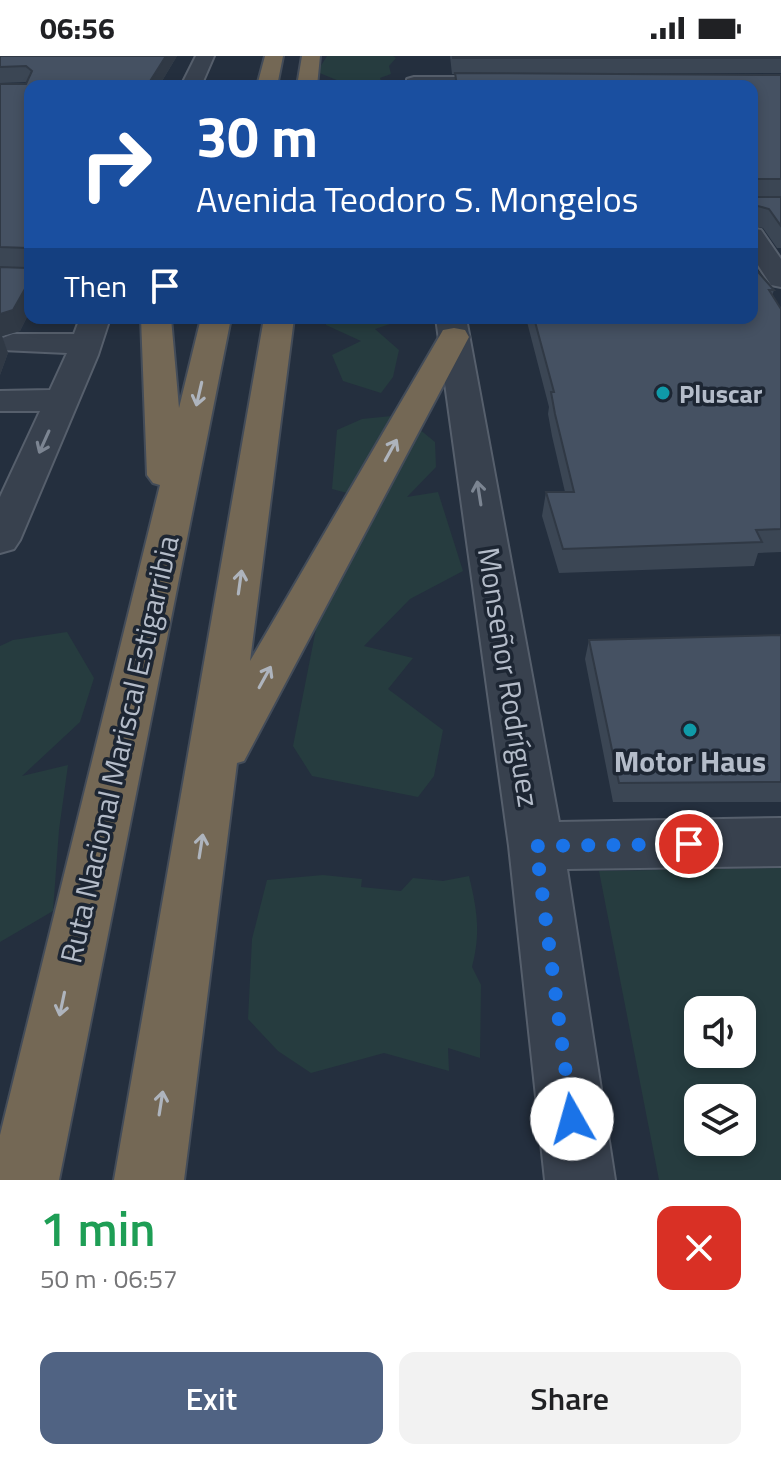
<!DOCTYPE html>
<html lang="en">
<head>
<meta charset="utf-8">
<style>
	body { margin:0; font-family:"Titillium Web",sans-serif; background:#f2f2f2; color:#202124; height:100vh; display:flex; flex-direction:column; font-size:30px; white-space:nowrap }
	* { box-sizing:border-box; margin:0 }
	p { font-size:26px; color:#757577 }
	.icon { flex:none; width:44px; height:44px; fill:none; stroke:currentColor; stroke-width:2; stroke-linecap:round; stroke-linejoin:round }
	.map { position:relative; height:1124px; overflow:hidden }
	.details { display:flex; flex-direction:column; background:#fff; flex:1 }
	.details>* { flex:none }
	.hud { position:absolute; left:24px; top:24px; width:734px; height:244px; border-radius:16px; box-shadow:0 4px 12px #0003; background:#1a4fa0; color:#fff; overflow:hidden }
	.controls { position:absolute; left:684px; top:940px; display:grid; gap:16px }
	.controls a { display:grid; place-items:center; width:72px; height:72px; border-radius:16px; background:#fff; box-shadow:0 4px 12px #0003; font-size:40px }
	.pin { position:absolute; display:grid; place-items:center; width:68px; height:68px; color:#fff; margin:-34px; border:4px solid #fff; border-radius:50%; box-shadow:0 2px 8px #0007 }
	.me { position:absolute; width:88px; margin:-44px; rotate:353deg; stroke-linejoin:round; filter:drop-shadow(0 0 6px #0008) }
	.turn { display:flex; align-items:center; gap:28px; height:168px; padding:0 40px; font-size:36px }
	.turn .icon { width:104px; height:104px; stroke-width:2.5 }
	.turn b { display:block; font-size:56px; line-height:68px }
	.then { display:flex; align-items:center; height:76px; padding:0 40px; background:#0003; gap:16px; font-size:30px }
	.round { display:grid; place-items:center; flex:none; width:84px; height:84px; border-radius:16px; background:#f2f2f2 }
	.head { display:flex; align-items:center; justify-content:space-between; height:136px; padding:0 40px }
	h1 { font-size:48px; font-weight:600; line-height:60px; color:#1e9e55 }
	.button { display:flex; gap:16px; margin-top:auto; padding:16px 40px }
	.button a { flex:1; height:92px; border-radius:16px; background:#506383; color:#fff; font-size:32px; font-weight:600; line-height:92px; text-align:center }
	.button a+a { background:#f2f2f2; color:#202124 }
	.status { display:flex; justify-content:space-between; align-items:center; height:56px; padding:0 40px; background:#fff; direction:ltr }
	.status svg { height:22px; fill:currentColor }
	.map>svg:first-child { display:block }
	.green { fill:#263c3f; fill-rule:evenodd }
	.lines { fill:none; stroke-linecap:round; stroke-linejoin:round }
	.minor-casing { stroke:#565f6c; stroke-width:4 }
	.highway-casing { stroke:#434c59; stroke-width:4 }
	.minor { fill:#38414e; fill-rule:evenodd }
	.highway { fill:#746855; fill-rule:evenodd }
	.wall { fill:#3b4654 }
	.shaded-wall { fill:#303945 }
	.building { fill:#455162; stroke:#303945; stroke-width:2 }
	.oneway { stroke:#aeb4bd }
	.oneway2 { stroke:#7c8592 }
	.route { stroke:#1a73e8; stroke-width:14; stroke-dasharray:0 25.2 }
	.culture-dot { fill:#0f9aa8; stroke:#1d2633; stroke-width:3 }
	.labels { text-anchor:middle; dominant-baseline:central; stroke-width:7; stroke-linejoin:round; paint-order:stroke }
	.far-poi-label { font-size:26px; font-weight:bold; fill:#b4bcc9; stroke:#1d2633; text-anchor:start }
	.street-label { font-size:30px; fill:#b4bcc9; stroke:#1d2633 }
	.poi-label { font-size:30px; font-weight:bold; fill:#b4bcc9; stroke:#1d2633 }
</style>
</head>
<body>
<div class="status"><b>06:56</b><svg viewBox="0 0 49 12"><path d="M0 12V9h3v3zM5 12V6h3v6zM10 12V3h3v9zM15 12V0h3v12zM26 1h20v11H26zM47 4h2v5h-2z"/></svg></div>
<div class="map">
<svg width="781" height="1124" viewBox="0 0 781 1124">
	<rect width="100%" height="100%" fill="#242f3e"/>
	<path class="green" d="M 327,0 L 393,0 L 396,2 L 389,10 L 391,18 L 380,22 L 382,27 L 389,30 L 341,30 L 344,27 L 317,16 Z
		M 325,262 L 408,262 L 375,273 L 399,294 L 393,321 L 381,337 L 343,325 L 332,299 L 361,285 L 326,269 Z
		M 402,359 L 435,386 L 436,411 L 407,441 L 438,436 L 463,515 L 410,543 L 364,590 L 413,602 L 388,633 L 443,674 L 434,720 L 418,741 L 312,720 L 293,690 L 337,466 L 366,442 L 332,433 L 337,374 L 362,363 Z
		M 67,576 L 94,622 L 80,666 L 22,720 L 68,709 L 59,774 L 53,855 L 0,886 L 0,590 L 13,584 Z
		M 781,812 L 781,1124 L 659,1124 L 599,815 ZM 698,954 L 742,954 L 742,998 L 698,998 ZM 698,1042 L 742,1042 L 742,1086 L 698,1086 Z
		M 323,819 L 362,823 L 361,831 L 401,835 L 413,822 L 443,825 L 469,820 C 477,854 481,876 472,911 L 481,929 L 480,1002 L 448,992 L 449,1015 L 384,997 L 311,1017 L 278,995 L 248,963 L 252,883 L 267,824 Z"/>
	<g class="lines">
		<g class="minor-casing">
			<path id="minor" d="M 196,0 L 214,0 L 201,30 L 181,30 Z
				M 414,21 L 515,21 L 525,27 L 522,30 L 407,30 L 407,23 Z
				M 752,172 L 761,174 L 781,203 L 781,231 L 771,229 L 752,200 Z
				M 80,262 L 110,262 L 98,299 L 20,484 L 14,493 L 0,497 L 0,441 L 40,355 L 0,355 L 0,335 L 50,334 L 67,297 L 2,294 L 0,283 L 13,278 L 74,278 Z
				M 436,262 L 466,262 L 559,766 L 781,762 L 781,810 L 567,813 L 615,1124 L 545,1124 L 509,790 Z"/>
		</g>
		<g class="highway-casing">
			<path id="highway" d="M 265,0 L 283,0 L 277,30 L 257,30 Z
				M 302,0 L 320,0 L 317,30 L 297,30 Z
				M 141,262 L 171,262 L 179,352 L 201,262 L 231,262 L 59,1124 L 0,1124 L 0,1079 L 160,429 L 153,427 L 147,419 Z
				M 264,262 L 294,262 L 250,605 L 439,281 L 443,274 L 454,272 L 465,274 L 469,281 L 244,705 L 237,707 L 184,1124 L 114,1124 Z"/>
		</g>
		<use href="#minor" class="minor"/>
		<use href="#highway" class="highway"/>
	</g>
	<path class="wall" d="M 0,0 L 177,0 L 159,30 L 30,30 L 30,255 L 20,275 L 2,280 L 8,297 L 0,319 L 0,28 L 26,28 L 27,26 L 0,27 Z
		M 450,0 L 781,0 L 781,17 L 527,18 L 781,19 L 781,192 L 777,192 L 763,172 L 754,170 L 752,181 L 752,30 L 455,30 L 455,18 L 452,18 Z
		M 752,209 L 774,234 L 772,240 L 781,253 L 781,496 L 758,497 L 754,510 L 559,517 L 542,460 L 546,436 L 565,436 L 552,380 L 548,358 L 549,351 L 526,262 L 752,262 Z
		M 781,579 L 781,746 L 613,746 L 585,603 L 589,584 Z"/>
	<path class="shaded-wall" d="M 166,0 L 177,0 L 159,30 L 147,30 Z
		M 30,224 L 30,255 L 20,275 L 2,280 L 8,297 L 0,319 L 0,258 Z"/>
	<path class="building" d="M 0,0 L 166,0 L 147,30 L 30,30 L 30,224 L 13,254 L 0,258 L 0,211 L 26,212 L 27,192 L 0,191 L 0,28 L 26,28 L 32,15 L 26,10 L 0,11 Z
		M 453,0 L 781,0 L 781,2 L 453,2 Z
		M 455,17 L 781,19 L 781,123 L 755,123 L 755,141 L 781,141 L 781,170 L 769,153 L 758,150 L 754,153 L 754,172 L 752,172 L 752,30 L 457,30 Z
		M 752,209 L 774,234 L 769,234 L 781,253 L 781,473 L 756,474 L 762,486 L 563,493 L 546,436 L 574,436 L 555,358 L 551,336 L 554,336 L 534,262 L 752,262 Z
		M 781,579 L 781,726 L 619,727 L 589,584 Z"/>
	<defs><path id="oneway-shaft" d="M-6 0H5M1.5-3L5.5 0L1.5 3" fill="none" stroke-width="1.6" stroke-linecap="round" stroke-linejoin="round" transform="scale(2)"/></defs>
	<g class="oneway">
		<use href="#oneway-shaft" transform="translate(199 338) rotate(103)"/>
		<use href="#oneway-shaft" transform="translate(391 394) rotate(-61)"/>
		<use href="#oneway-shaft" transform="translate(240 526) rotate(-82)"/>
		<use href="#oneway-shaft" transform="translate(265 621) rotate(-61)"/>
		<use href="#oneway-shaft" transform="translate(201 790) rotate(-81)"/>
		<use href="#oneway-shaft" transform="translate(62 948) rotate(102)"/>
		<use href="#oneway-shaft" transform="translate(161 1047) rotate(-81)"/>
	</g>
	<g class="oneway2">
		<use href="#oneway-shaft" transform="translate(44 386) rotate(114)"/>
		<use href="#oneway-shaft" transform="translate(479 437) rotate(-99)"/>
	</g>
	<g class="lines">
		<path class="route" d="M 572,1063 L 536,790 L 689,788"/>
	</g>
	<g class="culture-dot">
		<circle cx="663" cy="337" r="8"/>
		<circle cx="690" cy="674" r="8"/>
	</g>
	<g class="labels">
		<g class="far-poi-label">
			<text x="679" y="337">Pluscar</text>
		</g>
		<g class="street-label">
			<text transform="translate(509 621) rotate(81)">Monseñor Rodríguez</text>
			<text transform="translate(119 693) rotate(-77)">Ruta Nacional Mariscal Estigarribia</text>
		</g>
		<g class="poi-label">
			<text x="690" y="705">Motor Haus</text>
		</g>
	</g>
</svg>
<div class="controls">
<a><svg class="icon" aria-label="sound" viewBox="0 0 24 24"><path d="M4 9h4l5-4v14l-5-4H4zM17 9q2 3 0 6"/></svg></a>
<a><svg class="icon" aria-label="layers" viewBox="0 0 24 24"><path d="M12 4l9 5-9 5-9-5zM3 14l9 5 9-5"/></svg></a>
</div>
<div class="pin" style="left:689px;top:788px;background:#d93025"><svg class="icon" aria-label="arrive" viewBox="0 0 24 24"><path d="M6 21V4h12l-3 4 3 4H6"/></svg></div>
<svg class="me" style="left:572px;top:1063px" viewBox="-20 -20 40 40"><circle r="19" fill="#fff"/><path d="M0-13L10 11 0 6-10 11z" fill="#1a73e8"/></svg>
<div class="hud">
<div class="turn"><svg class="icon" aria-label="right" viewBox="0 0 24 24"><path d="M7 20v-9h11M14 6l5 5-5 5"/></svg><div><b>30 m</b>Avenida Teodoro S. Mongelos</div></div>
<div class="then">Then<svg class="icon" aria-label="arrive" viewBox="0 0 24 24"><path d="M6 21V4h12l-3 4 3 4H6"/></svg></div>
</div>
</div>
<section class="details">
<div class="head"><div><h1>1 min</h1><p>50 m · 06:57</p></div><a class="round" style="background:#d93025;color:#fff"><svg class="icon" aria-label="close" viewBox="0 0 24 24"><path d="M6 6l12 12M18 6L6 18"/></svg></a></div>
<div class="button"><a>Exit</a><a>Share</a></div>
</section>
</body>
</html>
